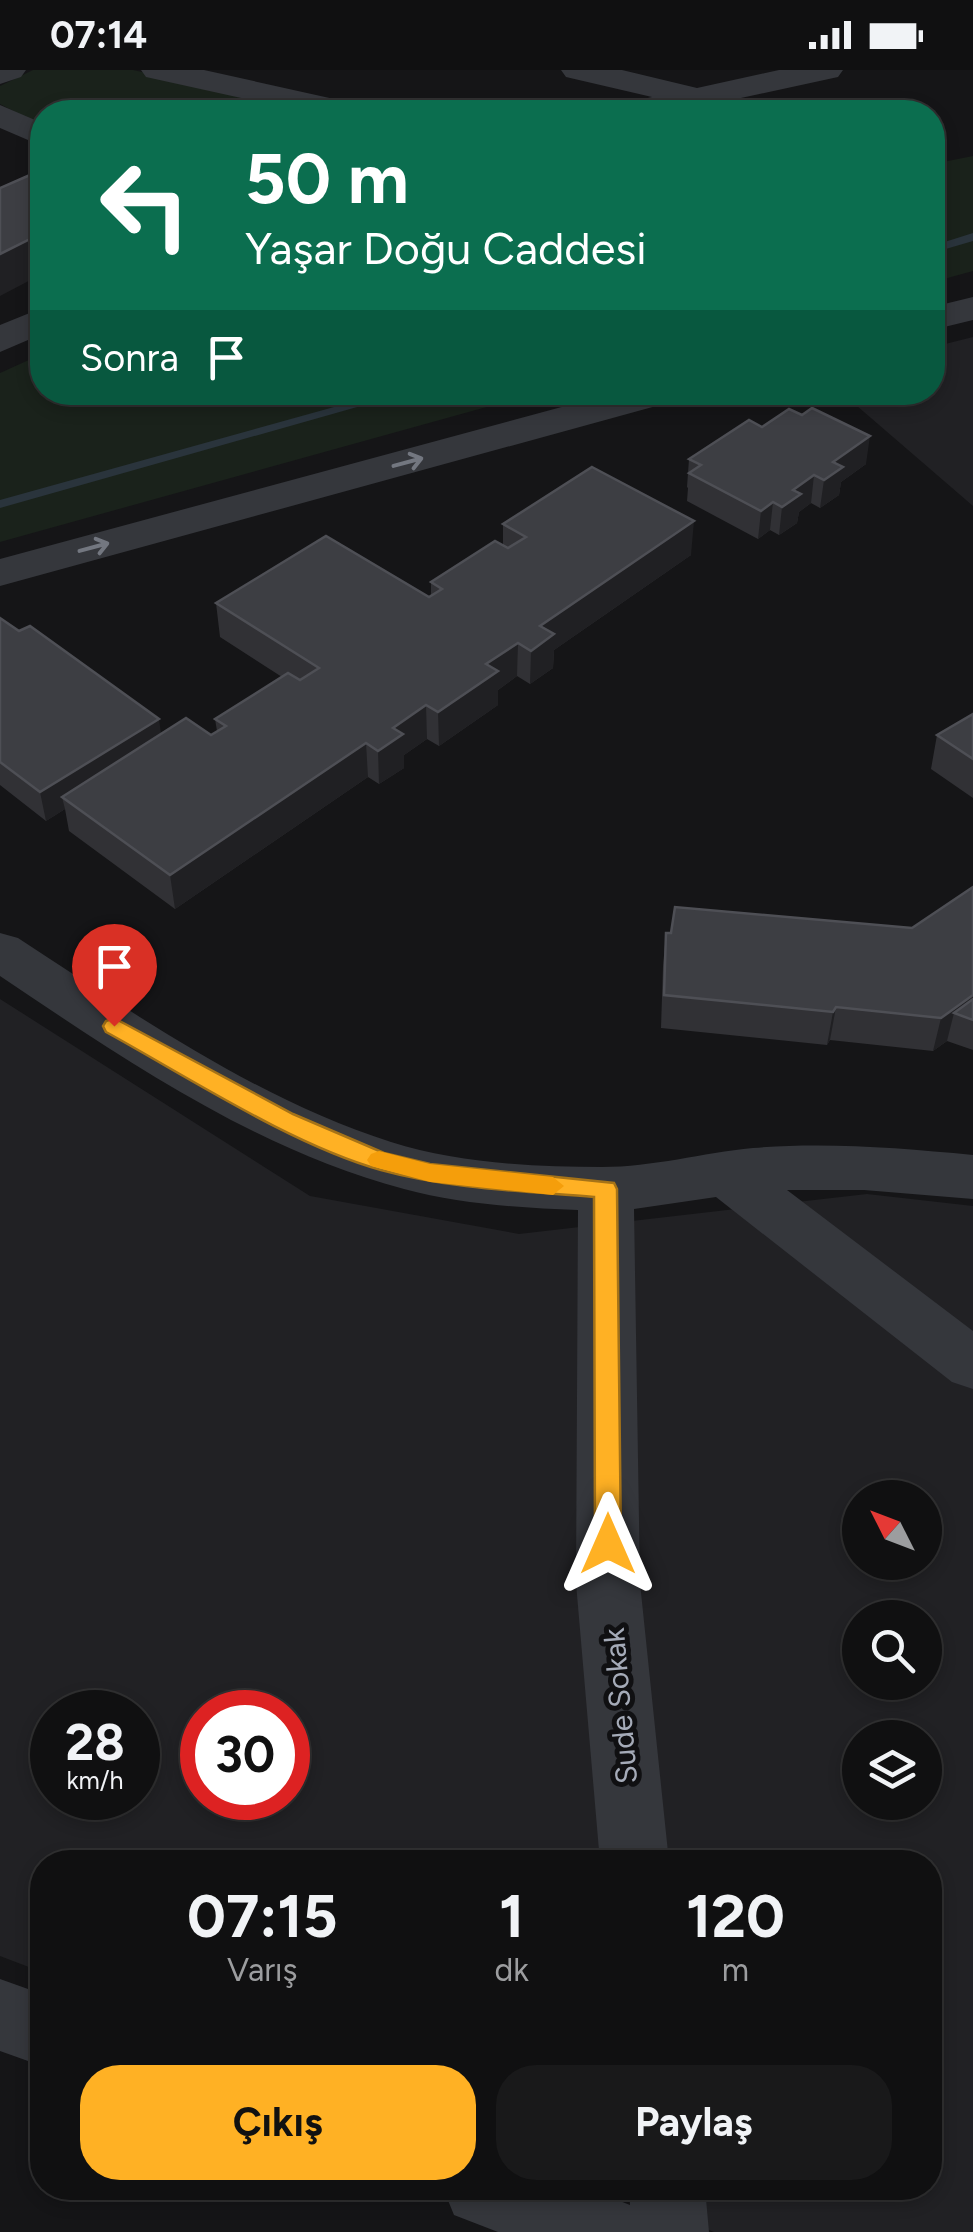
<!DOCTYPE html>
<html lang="tr">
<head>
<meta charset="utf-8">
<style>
	body { margin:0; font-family:Figtree,sans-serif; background:#19191a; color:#f1f3f6; height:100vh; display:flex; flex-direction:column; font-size:38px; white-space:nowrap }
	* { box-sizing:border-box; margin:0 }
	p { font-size:32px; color:#9c9d9f }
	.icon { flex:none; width:55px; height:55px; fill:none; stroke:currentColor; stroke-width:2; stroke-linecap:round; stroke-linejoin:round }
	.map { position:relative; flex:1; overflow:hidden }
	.side { position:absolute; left:30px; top:1780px; width:912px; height:350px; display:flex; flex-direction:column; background:#101011; border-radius:40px; box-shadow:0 5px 15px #0003,0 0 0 2px #303031 }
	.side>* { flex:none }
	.guide { position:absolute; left:30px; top:30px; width:915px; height:305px; border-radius:40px; box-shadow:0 5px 15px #0003,0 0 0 2px #303031; background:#0b6e4f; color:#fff; overflow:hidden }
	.needle { width:65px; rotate:312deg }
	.controls { position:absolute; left:842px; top:1410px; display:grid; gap:20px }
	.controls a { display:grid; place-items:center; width:100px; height:100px; border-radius:50%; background:#101011; box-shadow:0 5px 15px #0003,0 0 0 2px #303031; font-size:50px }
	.speed { position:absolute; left:30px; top:1620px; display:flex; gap:20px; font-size:50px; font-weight:700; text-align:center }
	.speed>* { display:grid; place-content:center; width:130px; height:130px; border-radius:50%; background:#101011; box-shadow:0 5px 15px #0003,0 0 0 2px #303031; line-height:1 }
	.speed small { font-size:25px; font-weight:400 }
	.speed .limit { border:15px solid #d22; background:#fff; color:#111 }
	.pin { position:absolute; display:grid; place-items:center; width:85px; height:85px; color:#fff; margin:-102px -42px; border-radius:50% 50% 50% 0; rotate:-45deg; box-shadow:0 0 10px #0007 }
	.pin .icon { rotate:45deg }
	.me { position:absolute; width:110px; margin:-55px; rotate:0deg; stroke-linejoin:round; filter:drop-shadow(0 0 8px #0008) }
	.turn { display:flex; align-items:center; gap:35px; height:210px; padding:0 50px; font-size:45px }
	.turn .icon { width:130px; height:130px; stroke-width:2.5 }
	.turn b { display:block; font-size:70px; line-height:85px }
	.then { display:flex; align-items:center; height:95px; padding:0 50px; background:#0003; gap:20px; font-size:38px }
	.eta { display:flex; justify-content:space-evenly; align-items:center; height:170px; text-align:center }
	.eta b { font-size:60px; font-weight:700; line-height:70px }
	.button { display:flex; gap:20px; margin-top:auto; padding:20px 50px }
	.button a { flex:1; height:115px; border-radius:40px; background:#ffb124; color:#111; font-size:40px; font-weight:700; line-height:115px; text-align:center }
	.button a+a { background:#19191a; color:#f1f3f6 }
	.status { display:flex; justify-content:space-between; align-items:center; height:70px; padding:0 50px; background:#101011; direction:ltr }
	.status svg { height:28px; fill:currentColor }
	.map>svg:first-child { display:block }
	.built { fill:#212124; fill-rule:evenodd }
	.green { fill:#1a221b }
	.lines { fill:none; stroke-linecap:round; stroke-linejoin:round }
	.stream { fill:#2a343c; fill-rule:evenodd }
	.minor { fill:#35373c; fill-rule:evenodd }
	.wall { fill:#313135 }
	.shaded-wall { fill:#202023 }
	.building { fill:#3d3e43; stroke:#4e4f55; stroke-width:2.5 }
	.oneway { stroke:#737780 }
	.route { fill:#ffb124; stroke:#a67317; stroke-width:2.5 }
	.slow { fill:#f59e0b }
	.labels { text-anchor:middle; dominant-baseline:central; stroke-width:10; stroke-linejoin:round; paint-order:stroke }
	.street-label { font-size:30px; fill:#a5abb8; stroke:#101012 }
</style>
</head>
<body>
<div class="status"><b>07:14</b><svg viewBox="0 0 49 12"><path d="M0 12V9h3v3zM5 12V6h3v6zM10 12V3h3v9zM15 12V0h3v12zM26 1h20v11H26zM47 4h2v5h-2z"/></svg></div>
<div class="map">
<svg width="973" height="2162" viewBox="0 0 973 2162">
	<rect width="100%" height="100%" fill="#151517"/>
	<path class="built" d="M 973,267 L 973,436 L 842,323 L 932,322 L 933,277 Z
		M 0,929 L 310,1126 L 519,1164 L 867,1124 L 973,1136 L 973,2162 L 714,2162 L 604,2118 L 930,2118 L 930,1792 L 42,1792 L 42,1902 L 0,1886 ZM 860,1428 L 925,1428 L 925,1492 L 860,1492 ZM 860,1548 L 925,1548 L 925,1612 L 860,1612 ZM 52,1642 L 138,1642 L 138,1728 L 52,1728 ZM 202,1642 L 288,1642 L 288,1728 L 202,1728 ZM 860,1668 L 925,1668 L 925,1732 L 860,1732 Z"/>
	<path class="green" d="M 33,0 L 133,0 L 325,42 L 42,42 L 42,56 L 0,34 L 0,16 Z
		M 973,86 L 973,201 L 933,212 L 933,94 Z
		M 42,284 L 42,322 L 537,323 L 0,472 L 0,303 Z"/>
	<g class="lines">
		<path class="stream" d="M 973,163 L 973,171 L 932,183 L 932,176 Z
			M 388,322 L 410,322 L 0,438 L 0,430 Z"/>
		<path class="minor" d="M 0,0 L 26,0 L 21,7 L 0,14 Z
			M 141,0 L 204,0 L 361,35 L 366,42 L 305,42 L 146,7 Z
			M 561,0 L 622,0 L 697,18 L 779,0 L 843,0 L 838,7 L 676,42 L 614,42 L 619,35 L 652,27 L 566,7 Z
			M 0,35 L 42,53 L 42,76 L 0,58 Z
			M 973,227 L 973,250 L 932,260 L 932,237 Z
			M 42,238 L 42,264 L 0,282 L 0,255 Z
			M 617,322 L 684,322 L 678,330 L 0,516 L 0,489 Z
			M 0,863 L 18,868 C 135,944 256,1029 391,1072 C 457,1093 533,1097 602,1097 C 653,1097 702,1083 753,1078 C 826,1072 900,1078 973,1085 L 973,1129 L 864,1120 L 787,1120 L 973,1261 L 973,1319 L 952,1312 L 716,1127 L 634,1139 L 640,1513 L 669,1792 L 600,1792 L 576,1513 L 578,1140 C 520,1138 460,1134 404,1119 C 256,1080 125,990 0,906 Z
			M 0,1909 L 42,1924 L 42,1996 L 0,1981 Z
			M 443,2118 L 587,2118 L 630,2135 L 629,2118 L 705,2118 L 709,2162 L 498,2162 L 454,2145 Z"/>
	</g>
	<path class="wall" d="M 762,357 L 866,394 L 841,412 L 839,425 L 820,438 L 811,433 L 799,442 L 797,453 L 779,465 L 770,460 L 758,469 L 687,431 L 688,418 L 687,417 L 689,389 Z
		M 503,454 L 691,485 L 554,580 L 553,598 L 530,614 L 517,606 L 498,620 L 498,635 L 439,676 L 427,669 L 404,685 L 404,698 L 379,714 L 368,707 L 175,839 L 69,761 L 65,739 L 46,751 L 0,715 L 0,548 L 161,664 L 211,665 L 217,661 L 215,649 L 282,607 L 220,567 L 216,533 L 429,527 L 431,526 L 431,512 L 503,476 Z
		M 973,644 L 973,728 L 931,699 L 937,665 Z
		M 973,817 L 973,980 L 947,971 L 933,981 L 830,970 L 827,975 L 661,958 L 663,896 L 666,863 L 912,858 Z"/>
	<path class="shaded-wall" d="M 42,163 L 42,204 L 0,226 L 0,184 Z
		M 870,366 L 866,394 L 841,412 L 839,425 L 820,438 L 824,410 L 833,392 Z
		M 814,405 L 811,433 L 799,442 L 797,453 L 779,465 L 782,437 L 793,420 Z
		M 773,432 L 770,460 L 758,469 L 761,441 Z
		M 694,451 L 691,485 L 554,580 L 553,598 L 530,614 L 531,581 L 540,556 Z
		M 518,573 L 517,606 L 498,620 L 498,635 L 439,676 L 438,642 L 486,594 Z
		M 426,635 L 427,669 L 404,685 L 404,698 L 379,714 L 378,681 L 393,658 Z
		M 159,649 L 163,678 L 62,727 L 65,739 L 46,751 L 40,722 Z
		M 366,673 L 368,707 L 175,839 L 170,805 Z
		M 973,925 L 973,950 L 954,943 L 947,971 L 933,981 L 941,948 Z
		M 836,937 L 830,970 L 827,975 L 833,942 Z"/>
	<path class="building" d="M 30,105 L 42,111 L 42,163 L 0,184 L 0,118 Z
		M 812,338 L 870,366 L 833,392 L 843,397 L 824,410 L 814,405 L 793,420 L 801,424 L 782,437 L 773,432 L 761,441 L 689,403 L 701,395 L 689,389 L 749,350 L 762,357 L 789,339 L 802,345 Z
		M 592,397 L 694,451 L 540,556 L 554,564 L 531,581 L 518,573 L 486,594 L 498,601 L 438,642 L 426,635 L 393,658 L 403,664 L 378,681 L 366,673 L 170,805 L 62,727 L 186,648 L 211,665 L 226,656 L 215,649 L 288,603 L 300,610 L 319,598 L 216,533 L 326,466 L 429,527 L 442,519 L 431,512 L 495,471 L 508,478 L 526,467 L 503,454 Z
		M 0,548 L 19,561 L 30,556 L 159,649 L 40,722 L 0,692 Z
		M 973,644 L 973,689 L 937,665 Z
		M 973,817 L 973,925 L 941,948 L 836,937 L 833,942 L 664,925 L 666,863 L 671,863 L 675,837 L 912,858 Z
		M 973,929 L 973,950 L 954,943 Z"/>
	<defs><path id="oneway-shaft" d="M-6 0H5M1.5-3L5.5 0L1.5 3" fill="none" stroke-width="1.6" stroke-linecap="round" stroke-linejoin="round" transform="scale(2.5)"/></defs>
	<g class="oneway">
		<use href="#oneway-shaft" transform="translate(408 392) rotate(-15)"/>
		<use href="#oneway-shaft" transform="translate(94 477) rotate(-15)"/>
	</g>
	<path class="route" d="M 114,948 L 293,1044 L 384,1083 L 430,1094 L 614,1113 L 617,1119 L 621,1474 L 617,1482 L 608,1485 L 599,1482 L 595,1474 L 594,1127 C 523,1121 450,1119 381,1100 C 292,1075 188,1007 106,962 L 103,956 L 106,951 Z"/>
	<path class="slow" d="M 379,1081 L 430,1094 L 553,1107 L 564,1116 L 553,1125 L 430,1112 L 371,1096 L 367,1090 L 371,1084 Z"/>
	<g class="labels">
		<g class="street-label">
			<text transform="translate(620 1636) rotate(-95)">Sude Sokak</text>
		</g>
	</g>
</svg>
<div class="controls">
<a><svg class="needle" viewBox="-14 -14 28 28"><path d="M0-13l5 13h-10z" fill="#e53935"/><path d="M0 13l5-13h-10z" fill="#9c9d9f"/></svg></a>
<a><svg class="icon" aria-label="search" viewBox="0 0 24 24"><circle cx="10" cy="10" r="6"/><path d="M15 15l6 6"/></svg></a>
<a><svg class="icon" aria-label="layers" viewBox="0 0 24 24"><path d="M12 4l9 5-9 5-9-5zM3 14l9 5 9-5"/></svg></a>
</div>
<div class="speed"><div>28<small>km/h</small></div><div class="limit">30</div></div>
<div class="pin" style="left:114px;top:956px;background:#d93025"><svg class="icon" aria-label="arrive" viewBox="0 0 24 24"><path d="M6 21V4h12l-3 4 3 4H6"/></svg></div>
<svg class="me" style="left:608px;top:1474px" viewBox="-20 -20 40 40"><path d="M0-17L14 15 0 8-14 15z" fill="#ffb124" stroke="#fff" stroke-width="4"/></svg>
<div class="guide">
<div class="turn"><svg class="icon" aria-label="left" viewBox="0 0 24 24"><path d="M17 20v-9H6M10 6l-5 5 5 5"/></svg><div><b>50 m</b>Yaşar Doğu Caddesi</div></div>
<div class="then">Sonra<svg class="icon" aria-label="arrive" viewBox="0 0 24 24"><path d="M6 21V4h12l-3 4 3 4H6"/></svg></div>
</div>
<section class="side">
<div class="eta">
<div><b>07:15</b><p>Varış</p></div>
<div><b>1</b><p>dk</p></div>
<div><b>120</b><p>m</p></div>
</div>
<div class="button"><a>Çıkış</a><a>Paylaş</a></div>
</section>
</div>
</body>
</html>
